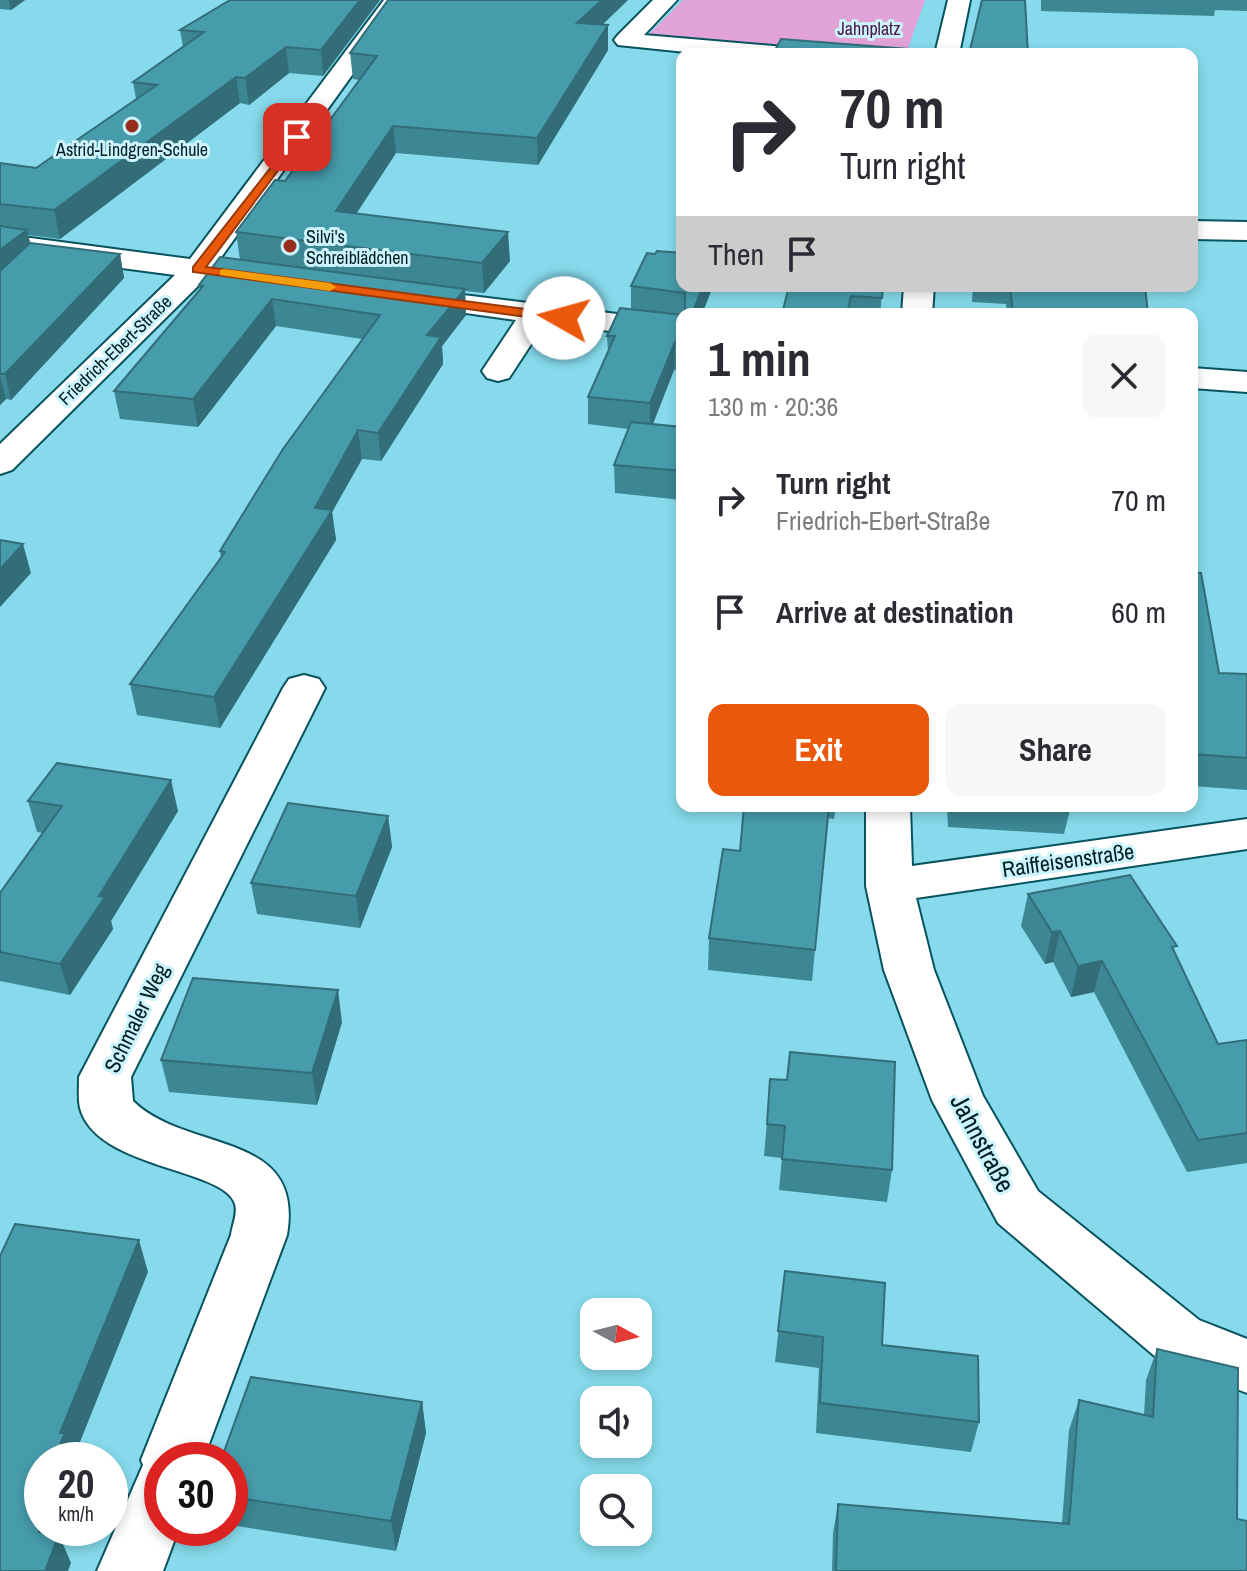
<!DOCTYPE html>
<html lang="en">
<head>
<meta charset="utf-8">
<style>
	body { margin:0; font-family:"Archivo Narrow",sans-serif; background:#f7f7f7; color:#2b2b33; height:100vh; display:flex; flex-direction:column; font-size:30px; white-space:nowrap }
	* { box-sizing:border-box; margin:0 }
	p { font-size:26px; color:#7c7c81 }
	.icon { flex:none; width:44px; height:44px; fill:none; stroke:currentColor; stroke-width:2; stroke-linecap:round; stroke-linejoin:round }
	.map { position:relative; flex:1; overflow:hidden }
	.panel { position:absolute; left:676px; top:308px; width:522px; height:504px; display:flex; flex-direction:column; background:#fff; border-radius:16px; box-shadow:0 4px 12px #0003 }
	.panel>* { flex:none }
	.guide { position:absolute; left:676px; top:48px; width:522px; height:244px; border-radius:16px; box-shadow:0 4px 12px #0003; background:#fff; color:#2b2b33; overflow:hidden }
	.needle { width:52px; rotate:97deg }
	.fabs { position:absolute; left:580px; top:1298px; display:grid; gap:16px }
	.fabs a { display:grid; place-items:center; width:72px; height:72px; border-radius:16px; background:#fff; box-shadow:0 4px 12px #0003; font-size:40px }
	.speed { position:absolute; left:24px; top:1442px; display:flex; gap:16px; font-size:40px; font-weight:700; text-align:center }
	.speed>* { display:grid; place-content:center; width:104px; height:104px; border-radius:50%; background:#fff; box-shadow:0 4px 12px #0003; line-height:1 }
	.speed small { font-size:20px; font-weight:400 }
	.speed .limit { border:12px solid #d22; background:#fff; color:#111 }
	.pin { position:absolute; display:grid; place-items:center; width:68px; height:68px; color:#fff; margin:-34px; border-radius:16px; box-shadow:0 4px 12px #0006 }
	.me { position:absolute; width:88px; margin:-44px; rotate:277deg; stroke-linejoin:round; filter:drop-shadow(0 0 6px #0008) }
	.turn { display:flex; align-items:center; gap:28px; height:168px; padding:0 32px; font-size:36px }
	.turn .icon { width:104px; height:104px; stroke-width:2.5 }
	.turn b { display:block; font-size:56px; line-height:68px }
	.then { display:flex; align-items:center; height:76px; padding:0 32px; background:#0003; gap:16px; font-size:30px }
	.round { display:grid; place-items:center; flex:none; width:84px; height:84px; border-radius:16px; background:#f7f7f7 }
	.headline { display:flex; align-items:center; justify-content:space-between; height:136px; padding:0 32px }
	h1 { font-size:48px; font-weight:700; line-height:60px }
	.button { display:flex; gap:16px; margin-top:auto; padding:16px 32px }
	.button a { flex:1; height:92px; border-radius:16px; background:#ea580c; color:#fff; font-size:32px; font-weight:700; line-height:92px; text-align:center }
	.button a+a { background:#f7f7f7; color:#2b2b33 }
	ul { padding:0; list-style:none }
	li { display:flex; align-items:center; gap:24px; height:112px; padding:0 32px }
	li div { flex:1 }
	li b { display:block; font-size:30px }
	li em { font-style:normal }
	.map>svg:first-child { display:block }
	.green { fill:#e1a2d8 }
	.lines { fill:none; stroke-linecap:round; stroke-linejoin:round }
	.street-casing { stroke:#08535e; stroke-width:4 }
	.street { fill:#fff; fill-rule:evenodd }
	.wall { fill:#3d8694 }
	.shaded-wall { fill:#326d78 }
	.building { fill:#479cac; stroke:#326d78; stroke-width:2 }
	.route { fill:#ea580c; stroke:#983908; stroke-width:2 }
	.slow { fill:#f59e0b }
	.poi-dot { fill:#962d1d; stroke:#ccf4fc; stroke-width:3 }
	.labels { text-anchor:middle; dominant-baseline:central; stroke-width:6; stroke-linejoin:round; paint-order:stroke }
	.far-park-label { font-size:18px; fill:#4a1346; stroke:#ccf4fc }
	.far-poi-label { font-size:18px; fill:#031e22; stroke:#ccf4fc }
	.far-street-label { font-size:18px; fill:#031e22; stroke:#ccf4fc }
	.street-label { font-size:22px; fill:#031e22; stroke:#ccf4fc }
	.near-street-label { font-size:26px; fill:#031e22; stroke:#ccf4fc }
</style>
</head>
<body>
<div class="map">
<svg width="1247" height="1571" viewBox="0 0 1247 1571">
	<rect width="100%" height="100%" fill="#86daeb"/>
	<path class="green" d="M 683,0 L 925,0 L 906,54 L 835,54 L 646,37 Z"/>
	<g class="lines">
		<g class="street-casing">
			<path id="street" d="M 384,0 L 406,0 L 217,263 L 282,273 L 286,279 L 282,285 L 271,288 L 205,279 L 12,470 L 0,474 L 0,444 L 175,275 L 0,252 L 0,234 L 190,259 Z
				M 653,0 L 677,0 L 644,35 L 785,47 L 797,54 L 705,54 L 618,45 L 614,40 L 618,35 Z
				M 948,0 L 970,0 L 959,54 L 935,54 Z
				M 1192,221 L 1247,222 L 1247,240 L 1192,239 Z
				M 904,286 L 934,286 L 932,314 L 902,314 Z
				M 406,288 L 682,322 L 682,340 L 545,323 L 509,378 L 498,381 L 487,378 L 482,371 L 516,320 L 395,303 L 391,297 L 395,291 Z
				M 1192,368 L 1247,372 L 1247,392 L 1192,388 Z
				M 304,675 L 319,679 L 325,688 L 131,1077 L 133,1101 C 187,1154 305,1129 287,1235 L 203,1460 L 162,1460 L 162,1528 L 179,1528 L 163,1571 L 97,1571 L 143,1465 L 141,1460 L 231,1235 C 232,1226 238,1213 235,1204 C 225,1168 96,1169 80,1108 C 78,1099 79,1087 79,1077 L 283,688 L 289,679 Z
				M 866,806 L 910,806 L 912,866 L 1247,819 L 1247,849 L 916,898 L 934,970 L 983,1096 L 1038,1191 L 1199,1320 L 1247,1339 L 1247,1393 L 1157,1358 L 998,1223 L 932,1100 L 884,970 L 866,886 Z"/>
		</g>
		<use href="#street" class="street"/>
	</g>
	<path class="wall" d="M 0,0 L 25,0 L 11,10 L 0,9 Z
		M 230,0 L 380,0 L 323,76 L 289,73 L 249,105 L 240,103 L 60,239 L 28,235 L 30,243 L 120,254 L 124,278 L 11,400 L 6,399 L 0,405 L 0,163 L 36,168 L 136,99 L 133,82 L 183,47 L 180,30 Z
		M 388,0 L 628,0 L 603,24 L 608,25 L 608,50 L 538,165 L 396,153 L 356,214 L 510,261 L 484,293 L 465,291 L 466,315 L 442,346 L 443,364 L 381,461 L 362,459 L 332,512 L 336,540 L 220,728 L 137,715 L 130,684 L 221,558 L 220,551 L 362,339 L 276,326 L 198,427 L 120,419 L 114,391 L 200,289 L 199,285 L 240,260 L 236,232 L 285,181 L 359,80 L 353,79 L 350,53 Z
		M 1041,0 L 1247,0 L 1247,11 L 1215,10 L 1214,16 L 1041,11 Z
		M 631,286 L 713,286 L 702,314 L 682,314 L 682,363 L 679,370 L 674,370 L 653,424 L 682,427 L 682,500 L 615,493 L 614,465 L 628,429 L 588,424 L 588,397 L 608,353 L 607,336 L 631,310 Z
		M 883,286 L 880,314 L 782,314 Z
		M 973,286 L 1145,286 L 1148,314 L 1007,314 L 1006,304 L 972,302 Z
		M 1192,572 L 1219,673 L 1247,674 L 1247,790 L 1192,786 Z
		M 28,801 L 178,811 L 111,921 L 113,929 L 70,995 L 0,981 L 0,892 L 43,833 L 37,832 Z
		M 744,806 L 836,806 L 834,819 L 828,818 L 812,981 L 708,970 L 709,938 L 740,851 Z
		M 947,806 L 1071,806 L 1064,834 L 948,827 Z
		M 388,816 L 392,847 L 360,928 L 257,914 L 251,883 Z
		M 1028,894 L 1175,953 L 1218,1044 L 1247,1040 L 1247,1163 L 1187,1172 L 1094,992 L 1071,997 L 1053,962 L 1045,964 L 1021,926 Z
		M 342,1022 L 317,1105 L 169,1092 L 161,1060 Z
		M 768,1111 L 892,1170 L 887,1202 L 779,1190 L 782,1158 L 764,1156 Z
		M 785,1271 L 882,1345 L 979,1422 L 971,1452 L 816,1433 L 819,1368 L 775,1362 Z
		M 1157,1349 L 1237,1519 L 1247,1571 L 832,1571 L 833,1533 L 838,1504 L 1062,1523 L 1069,1430 L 1079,1400 L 1144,1415 L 1146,1380 Z
		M 422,1402 L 426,1433 L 396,1551 L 230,1525 L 230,1460 Z"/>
	<path class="shaded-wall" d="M 9,0 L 25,0 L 11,10 Z
		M 360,0 L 380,0 L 323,76 L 321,50 Z
		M 602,0 L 628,0 L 578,48 L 577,23 Z
		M 608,25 L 608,50 L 538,165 L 537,138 Z
		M 286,47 L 289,73 L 249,105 L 245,78 Z
		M 236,77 L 240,103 L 60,239 L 54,210 Z
		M 393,126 L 396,153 L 339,240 L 336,211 Z
		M 27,230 L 34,259 L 0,285 L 0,250 Z
		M 508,232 L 510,261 L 484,293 L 482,263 Z
		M 120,254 L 124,278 L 11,400 L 5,374 Z
		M 703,286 L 713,286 L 702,314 L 692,314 Z
		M 465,289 L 466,315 L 442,346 L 443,364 L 381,461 L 378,433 L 427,335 Z
		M 272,299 L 276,326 L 198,427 L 193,399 Z
		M 682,337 L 682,363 L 679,370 L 680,343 Z
		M 675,342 L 674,370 L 650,431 L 650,403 Z
		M 0,376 L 6,399 L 0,405 Z
		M 358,430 L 362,459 L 332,512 L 336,540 L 220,728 L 214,697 L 315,508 Z
		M 23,544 L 31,573 L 0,607 L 0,569 Z
		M 171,780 L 178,811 L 111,921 L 113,929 L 70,995 L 60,964 L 99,896 Z
		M 388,816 L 392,847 L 360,928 L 356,896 Z
		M 1060,931 L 1053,962 L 1045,964 L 1052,932 Z
		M 1102,961 L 1094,992 L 1071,997 L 1078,966 Z
		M 338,990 L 342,1022 L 317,1105 L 312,1073 Z
		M 139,1240 L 148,1272 L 74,1457 L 76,1460 L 54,1460 L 60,1433 Z
		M 422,1402 L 426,1433 L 396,1551 L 391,1521 Z
		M 42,1523 L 42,1528 L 64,1528 L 60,1537 L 71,1563 L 68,1571 L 45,1571 L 39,1532 Z"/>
	<path class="building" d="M 230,0 L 360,0 L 321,50 L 286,47 L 245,78 L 236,77 L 54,210 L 0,204 L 0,163 L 36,168 L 157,85 L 133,82 L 204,32 L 180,30 Z
		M 388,0 L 602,0 L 577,23 L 608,25 L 537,138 L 393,126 L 336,211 L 508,232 L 482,263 L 236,232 L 275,180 L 285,181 L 377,56 L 350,53 Z
		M 982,0 L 1025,0 L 1028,54 L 969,54 Z
		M 781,39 L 908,49 L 908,54 L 773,54 Z
		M 0,226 L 27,230 L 0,250 Z
		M 30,243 L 120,254 L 5,374 L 0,374 L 0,271 Z
		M 657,251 L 682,253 L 682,286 L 703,286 L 692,314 L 685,314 L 685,293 L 631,286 L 647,253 L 655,254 Z
		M 220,257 L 465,289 L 427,335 L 441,337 L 378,433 L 358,430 L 315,508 L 332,510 L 214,697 L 130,684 L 225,552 L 220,551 L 283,449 L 380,315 L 272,299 L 193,399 L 114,391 L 203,286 L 199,285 Z
		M 789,286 L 883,286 L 882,298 L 851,296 L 847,314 L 782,314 Z
		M 1010,286 L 1145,286 L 1148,314 L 1013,314 Z
		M 620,308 L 682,315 L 682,337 L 680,343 L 675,342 L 650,403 L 588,397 L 615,336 L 607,336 Z
		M 631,422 L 682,427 L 682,471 L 614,465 Z
		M 0,540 L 23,544 L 0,569 Z
		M 1192,572 L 1201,573 L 1219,673 L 1247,674 L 1247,758 L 1192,754 Z
		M 57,763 L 171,780 L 99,896 L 105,897 L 60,964 L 0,952 L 0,893 L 62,806 L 28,801 Z
		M 288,803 L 388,816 L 356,896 L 251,883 Z
		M 744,806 L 829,806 L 815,950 L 709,938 L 723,849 L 740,851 Z
		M 1130,875 L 1177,946 L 1172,947 L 1218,1044 L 1247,1040 L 1247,1133 L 1198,1140 L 1102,961 L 1078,966 L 1060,931 L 1052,932 L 1028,894 Z
		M 193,978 L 338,990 L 312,1073 L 161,1060 Z
		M 790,1052 L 895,1062 L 892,1170 L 782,1159 L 785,1126 L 767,1124 L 770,1079 L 787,1080 Z
		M 15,1224 L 139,1240 L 60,1433 L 65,1433 L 54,1460 L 42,1460 L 42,1523 L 39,1532 L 59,1534 L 45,1571 L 0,1571 L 0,1256 Z
		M 785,1271 L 885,1283 L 882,1345 L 978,1356 L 979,1422 L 820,1403 L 823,1337 L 778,1331 Z
		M 1157,1349 L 1238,1368 L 1237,1519 L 1247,1521 L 1247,1571 L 836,1571 L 838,1504 L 1069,1524 L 1079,1400 L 1153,1417 Z
		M 251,1377 L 422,1402 L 391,1521 L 230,1497 L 230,1460 L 221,1460 Z"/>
	<path class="route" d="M 297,134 L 303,137 L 206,267 L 564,314 L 571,318 L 564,322 L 193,272 L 193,267 Z"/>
	<path class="slow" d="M 224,269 L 330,283 L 336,287 L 330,291 L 220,275 L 220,270 Z"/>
	<g class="poi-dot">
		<circle cx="132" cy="126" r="8"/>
		<circle cx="290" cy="246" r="8"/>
	</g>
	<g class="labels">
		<g class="far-park-label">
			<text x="869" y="28">Jahnplatz</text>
		</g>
		<g class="far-poi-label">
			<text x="132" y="149">Astrid-Lindgren-Schule</text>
			<text x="306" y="236" text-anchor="start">Silvi's<tspan x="306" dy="21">Schreiblädchen</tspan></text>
		</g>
		<g class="far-street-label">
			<text transform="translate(115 350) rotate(-44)">Friedrich-Ebert-Straße</text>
		</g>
		<g class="street-label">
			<text transform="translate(1068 860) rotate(-8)">Raiffeisenstraße</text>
			<text transform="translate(136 1018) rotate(-64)">Schmaler Weg</text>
		</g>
		<g class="near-street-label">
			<text transform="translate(983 1143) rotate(62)">Jahnstraße</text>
		</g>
	</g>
</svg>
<div class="fabs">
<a><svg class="needle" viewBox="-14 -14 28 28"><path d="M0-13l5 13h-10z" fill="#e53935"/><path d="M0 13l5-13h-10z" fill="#7c7c81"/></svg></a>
<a><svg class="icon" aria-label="sound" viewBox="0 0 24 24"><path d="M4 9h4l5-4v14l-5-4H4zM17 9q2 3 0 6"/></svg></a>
<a><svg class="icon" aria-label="search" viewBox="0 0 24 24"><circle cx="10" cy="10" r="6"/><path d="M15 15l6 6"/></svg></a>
</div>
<div class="speed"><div>20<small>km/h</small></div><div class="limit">30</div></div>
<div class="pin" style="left:297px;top:137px;background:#d93025"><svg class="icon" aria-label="arrive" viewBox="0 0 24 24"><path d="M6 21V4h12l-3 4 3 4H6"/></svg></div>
<svg class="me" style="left:564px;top:318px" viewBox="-20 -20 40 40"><circle r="19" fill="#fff"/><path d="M0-13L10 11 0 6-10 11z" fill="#ea580c"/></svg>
<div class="guide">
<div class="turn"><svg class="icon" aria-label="right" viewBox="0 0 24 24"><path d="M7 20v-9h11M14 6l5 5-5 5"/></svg><div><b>70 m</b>Turn right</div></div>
<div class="then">Then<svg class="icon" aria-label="arrive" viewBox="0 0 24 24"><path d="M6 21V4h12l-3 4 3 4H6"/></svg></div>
</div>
<section class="panel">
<div class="headline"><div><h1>1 min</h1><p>130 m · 20:36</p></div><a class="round"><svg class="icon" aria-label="close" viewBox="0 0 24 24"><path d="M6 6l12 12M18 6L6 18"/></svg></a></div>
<ul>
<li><svg class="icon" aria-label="right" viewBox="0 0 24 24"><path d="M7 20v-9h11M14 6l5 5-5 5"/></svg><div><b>Turn right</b><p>Friedrich-Ebert-Straße</p></div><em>70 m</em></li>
<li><svg class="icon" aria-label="arrive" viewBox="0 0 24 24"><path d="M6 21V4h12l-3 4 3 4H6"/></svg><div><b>Arrive at destination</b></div><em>60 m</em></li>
</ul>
<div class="button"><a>Exit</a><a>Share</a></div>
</section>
</div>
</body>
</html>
